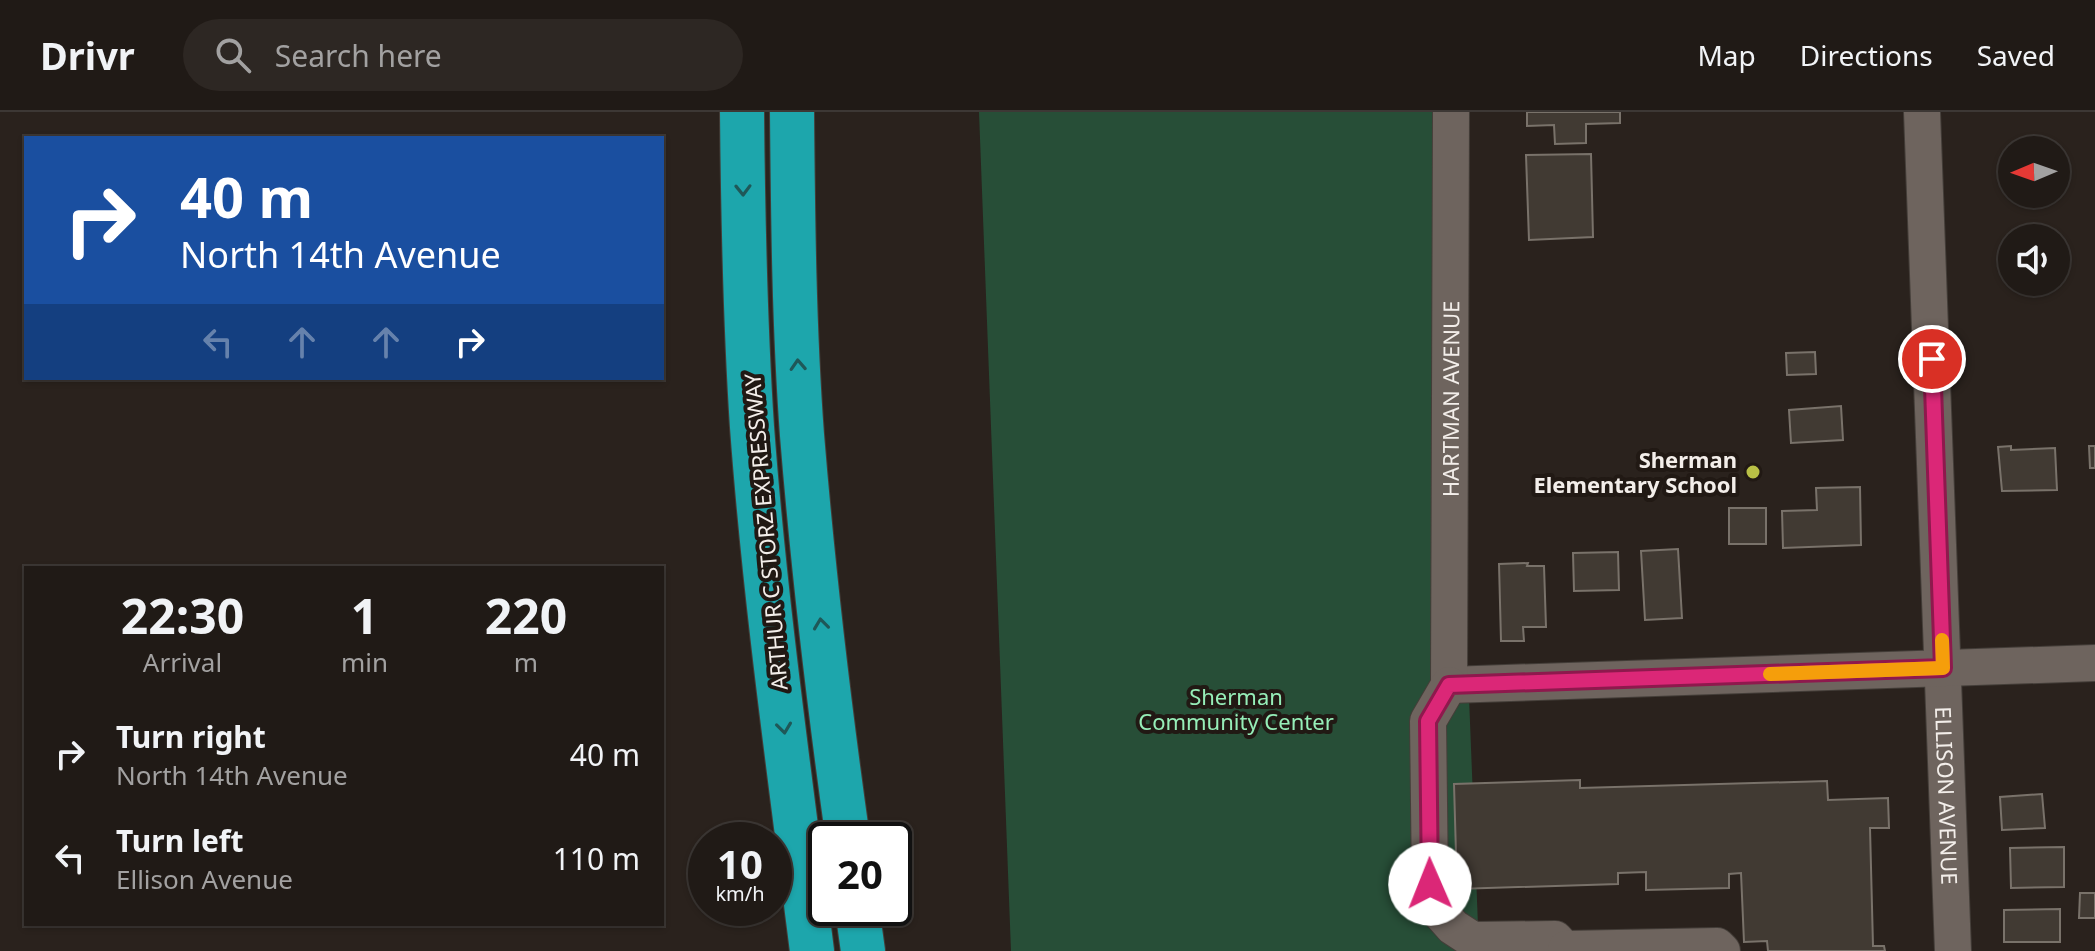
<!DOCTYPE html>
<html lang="en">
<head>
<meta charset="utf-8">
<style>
	body { margin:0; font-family:"Noto Sans",sans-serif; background:#2d2723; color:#f1f3f6; height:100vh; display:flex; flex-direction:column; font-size:30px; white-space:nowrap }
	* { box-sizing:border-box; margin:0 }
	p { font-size:26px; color:#a2a1a1 }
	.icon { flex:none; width:44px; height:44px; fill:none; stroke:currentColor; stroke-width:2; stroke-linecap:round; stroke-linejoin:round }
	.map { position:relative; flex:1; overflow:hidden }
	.side { position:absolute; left:24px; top:454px; width:640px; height:360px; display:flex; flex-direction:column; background:#201a16; border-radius:0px; box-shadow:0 2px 6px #0004,0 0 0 2px #3d3835 }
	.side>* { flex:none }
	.banner { position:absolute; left:24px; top:24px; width:640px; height:244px; border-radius:0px; box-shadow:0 2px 6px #0004,0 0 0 2px #3d3835; background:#1a4fa0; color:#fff; overflow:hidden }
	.needle { width:52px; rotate:268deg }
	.buttons { position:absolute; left:1998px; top:24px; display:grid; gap:16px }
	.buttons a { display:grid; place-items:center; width:72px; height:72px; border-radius:50%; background:#201a16; box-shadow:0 2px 6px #0004,0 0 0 2px #3d3835; font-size:40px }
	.speed { position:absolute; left:688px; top:710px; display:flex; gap:16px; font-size:40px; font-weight:700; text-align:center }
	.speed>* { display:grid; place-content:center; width:104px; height:104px; border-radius:50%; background:#201a16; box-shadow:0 2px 6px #0004,0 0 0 2px #3d3835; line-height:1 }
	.speed small { font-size:20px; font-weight:400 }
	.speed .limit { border:4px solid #111; border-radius:12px; background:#fff; color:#111 }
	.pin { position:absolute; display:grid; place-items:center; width:68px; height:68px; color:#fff; margin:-34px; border:4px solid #fff; border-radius:50%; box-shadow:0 2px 8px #0007 }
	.me { position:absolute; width:88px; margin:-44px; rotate:359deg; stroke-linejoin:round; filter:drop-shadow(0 0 6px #0008) }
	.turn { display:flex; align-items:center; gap:28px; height:168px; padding:0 24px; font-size:36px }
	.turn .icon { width:104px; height:104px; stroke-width:2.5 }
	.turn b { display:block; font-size:56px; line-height:68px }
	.lanes { display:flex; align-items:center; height:76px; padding:0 24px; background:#0003; justify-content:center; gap:40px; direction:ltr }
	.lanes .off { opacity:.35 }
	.eta { display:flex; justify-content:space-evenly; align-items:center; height:136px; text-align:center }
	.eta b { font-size:48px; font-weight:700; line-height:56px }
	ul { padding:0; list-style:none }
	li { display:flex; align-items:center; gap:24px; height:104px; padding:0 24px }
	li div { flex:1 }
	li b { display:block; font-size:30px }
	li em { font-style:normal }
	header { display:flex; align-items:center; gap:48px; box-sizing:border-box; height:112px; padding:0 40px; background:#201a16; border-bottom:2px solid #3d3835 }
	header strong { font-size:38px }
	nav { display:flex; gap:44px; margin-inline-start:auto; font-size:28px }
	.search { width:560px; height:72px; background:#2d2723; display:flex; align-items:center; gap:20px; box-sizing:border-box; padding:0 28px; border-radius:44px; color:#a2a1a1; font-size:30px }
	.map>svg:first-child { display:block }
	.green { fill:#274e37 }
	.building { fill:#413a33; stroke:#79726a; stroke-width:2 }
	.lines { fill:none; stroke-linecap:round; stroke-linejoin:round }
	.minor-casing { stroke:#443e39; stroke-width:38 }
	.highway-casing { stroke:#443e39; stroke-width:46 }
	.minor { stroke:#6e645e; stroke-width:36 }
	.highway { stroke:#1da6ac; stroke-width:44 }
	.oneway { stroke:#1f5858 }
	.route-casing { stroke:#8e194d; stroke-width:20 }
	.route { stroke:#db2777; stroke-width:14 }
	.slow { stroke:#f59e0b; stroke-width:14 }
	.poi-dot { fill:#b9c046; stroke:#211914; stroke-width:3 }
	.labels { text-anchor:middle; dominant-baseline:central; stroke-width:8; stroke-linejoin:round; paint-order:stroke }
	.street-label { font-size:22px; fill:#f3eeea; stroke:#211914 }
	.poi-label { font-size:22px; font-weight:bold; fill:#f3eeea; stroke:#211914; text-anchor:end }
	.park-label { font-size:22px; fill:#96eeb8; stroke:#211914 }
</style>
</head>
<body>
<header>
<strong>Drivr</strong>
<div class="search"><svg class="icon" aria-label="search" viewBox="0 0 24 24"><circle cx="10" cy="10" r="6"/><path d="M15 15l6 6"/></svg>Search here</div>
<nav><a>Map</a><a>Directions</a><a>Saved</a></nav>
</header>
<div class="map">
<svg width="2095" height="839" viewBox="0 0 2095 839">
	<rect width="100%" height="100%" fill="#2a221d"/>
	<path class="green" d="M 979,0 L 1446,0 L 1479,839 L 1011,839 Z"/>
	<path class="building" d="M 1527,0 L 1620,0 L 1620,11 L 1586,12 L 1586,31 L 1555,32 L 1554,13 L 1527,14 Z
		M 1591,42 L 1593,125 L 1529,128 L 1526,43 Z
		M 1815,240 L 1816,262 L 1787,263 L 1786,241 Z
		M 1841,294 L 1843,328 L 1791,331 L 1789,298 Z
		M 2011,334 L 2011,338 L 2055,336 L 2057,378 L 2002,379 L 1998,335 Z
		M 2089,334 L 2095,334 L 2095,356 L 2090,356 Z
		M 1860,375 L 1861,433 L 1783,436 L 1782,399 L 1817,398 L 1816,376 Z
		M 1729,396 L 1766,396 L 1766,432 L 1729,432 Z
		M 1678,437 L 1682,506 L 1645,508 L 1641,439 Z
		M 1618,440 L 1619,478 L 1574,479 L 1573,441 Z
		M 1528,451 L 1527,454 L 1544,454 L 1546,515 L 1523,515 L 1524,529 L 1501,529 L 1499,452 Z
		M 1580,668 L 1580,676 L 1827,669 L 1828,688 L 1888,686 L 1889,716 L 1870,716 L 1873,834 L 1884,834 L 1885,839 L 1768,839 L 1767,829 L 1744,830 L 1741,761 L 1729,762 L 1729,776 L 1646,778 L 1646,760 L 1618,761 L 1618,772 L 1457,777 L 1454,672 Z
		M 2042,682 L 2045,716 L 2002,718 L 2000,685 Z
		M 2064,735 L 2064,775 L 2011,776 L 2010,736 Z
		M 2080,781 L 2095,781 L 2095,806 L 2079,806 Z
		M 2060,797 L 2060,830 L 2004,830 L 2004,798 Z"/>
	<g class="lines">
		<g class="minor-casing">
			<g id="minor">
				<path id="s1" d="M 1922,0 L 1953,839"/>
				<path d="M 1449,573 L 2095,551"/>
				<path id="s2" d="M 1449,573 L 1451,0"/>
				<path d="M 1449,573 L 1428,609 L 1430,772 L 1437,797 L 1453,815 L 1473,828 L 1555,827 L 1566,839"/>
				<path d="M 1566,837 L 1717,834 L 1722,839"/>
			</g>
		</g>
		<g class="highway-casing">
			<path id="highway" d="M 742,0 C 743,105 745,210 752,315 C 765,490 790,665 812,839
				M 792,0 C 793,108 794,215 802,323 C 813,458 829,593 848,728
				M 857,796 L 863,839"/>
		</g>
		<use href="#minor" class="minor"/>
		<use href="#highway" class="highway"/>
	</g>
	<defs><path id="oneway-chevron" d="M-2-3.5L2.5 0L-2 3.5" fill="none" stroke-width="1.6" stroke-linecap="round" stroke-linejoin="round" transform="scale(2)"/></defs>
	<g class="oneway">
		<use href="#oneway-chevron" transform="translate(743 78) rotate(89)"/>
		<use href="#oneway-chevron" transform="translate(798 253) rotate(-93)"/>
		<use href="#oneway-chevron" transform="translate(821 512) rotate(-97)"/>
		<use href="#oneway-chevron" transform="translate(784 616) rotate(83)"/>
	</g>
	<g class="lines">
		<g class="route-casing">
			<path id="route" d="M 1430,772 L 1428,609 L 1449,573 L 1943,556 L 1932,247"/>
		</g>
		<use href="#route" class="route"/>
		<path class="slow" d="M 1770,562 L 1943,556 L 1942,528"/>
	</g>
	<circle class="poi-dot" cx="1753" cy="360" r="8"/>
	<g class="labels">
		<g class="street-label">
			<text stroke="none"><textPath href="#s2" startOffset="286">HARTMAN AVENUE</textPath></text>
			<text transform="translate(765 420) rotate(-95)">ARTHUR C STORZ EXPRESSWAY</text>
			<text stroke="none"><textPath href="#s1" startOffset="684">ELLISON AVENUE</textPath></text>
		</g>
		<g class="poi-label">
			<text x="1737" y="347">Sherman<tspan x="1737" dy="25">Elementary School</tspan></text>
		</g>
		<g class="park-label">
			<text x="1236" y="584">Sherman<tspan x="1236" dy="25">Community Center</tspan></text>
		</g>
	</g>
</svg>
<div class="buttons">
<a><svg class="needle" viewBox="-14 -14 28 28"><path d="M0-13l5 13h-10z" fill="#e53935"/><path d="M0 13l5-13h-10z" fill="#a2a1a1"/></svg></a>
<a><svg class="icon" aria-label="sound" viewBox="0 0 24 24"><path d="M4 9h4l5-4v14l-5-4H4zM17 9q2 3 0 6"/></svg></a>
</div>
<div class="speed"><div>10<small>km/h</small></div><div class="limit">20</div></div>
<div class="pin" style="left:1932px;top:247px;background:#d93025"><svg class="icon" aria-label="arrive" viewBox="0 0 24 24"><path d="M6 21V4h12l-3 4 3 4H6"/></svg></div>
<svg class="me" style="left:1430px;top:772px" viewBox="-20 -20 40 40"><circle r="19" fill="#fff"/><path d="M0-13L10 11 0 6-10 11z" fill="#db2777"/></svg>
<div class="banner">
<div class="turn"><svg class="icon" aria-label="right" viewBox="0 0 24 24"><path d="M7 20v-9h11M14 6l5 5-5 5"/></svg><div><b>40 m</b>North 14th Avenue</div></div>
<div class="lanes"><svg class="icon off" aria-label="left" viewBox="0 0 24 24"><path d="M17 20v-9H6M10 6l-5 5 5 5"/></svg><svg class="icon off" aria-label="ahead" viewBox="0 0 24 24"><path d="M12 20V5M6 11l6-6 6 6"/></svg><svg class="icon off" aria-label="ahead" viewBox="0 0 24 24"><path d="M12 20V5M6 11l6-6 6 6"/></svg><svg class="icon" aria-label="right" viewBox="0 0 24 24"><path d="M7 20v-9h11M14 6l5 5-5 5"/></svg></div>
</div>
<section class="side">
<div class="eta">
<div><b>22:30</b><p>Arrival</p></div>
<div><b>1</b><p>min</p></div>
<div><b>220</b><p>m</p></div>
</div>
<ul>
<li><svg class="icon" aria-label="right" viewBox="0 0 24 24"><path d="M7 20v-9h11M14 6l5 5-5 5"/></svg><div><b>Turn right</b><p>North 14th Avenue</p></div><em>40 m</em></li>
<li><svg class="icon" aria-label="left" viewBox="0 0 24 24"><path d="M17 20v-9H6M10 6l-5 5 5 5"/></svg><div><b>Turn left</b><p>Ellison Avenue</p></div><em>110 m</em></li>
</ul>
</section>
</div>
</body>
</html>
